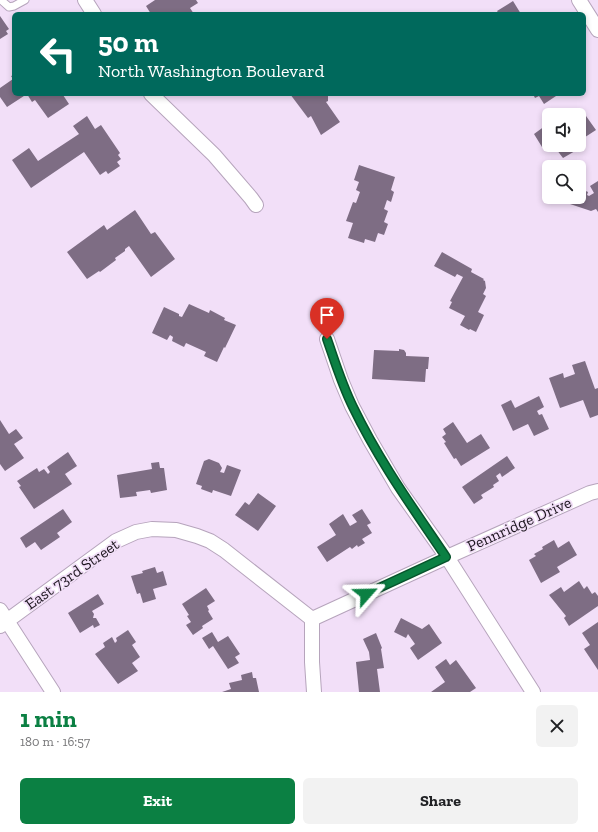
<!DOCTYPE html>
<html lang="en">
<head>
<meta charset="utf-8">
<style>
	body { margin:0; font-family:"Zilla Slab",serif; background:#f2f2f2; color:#202124; height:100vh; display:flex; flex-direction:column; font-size:15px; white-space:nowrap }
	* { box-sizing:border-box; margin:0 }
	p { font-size:13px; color:#757577 }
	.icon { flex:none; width:22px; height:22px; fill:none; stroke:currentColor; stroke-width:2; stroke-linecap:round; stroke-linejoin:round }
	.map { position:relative; height:692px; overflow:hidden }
	.side { display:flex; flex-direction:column; background:#fff; flex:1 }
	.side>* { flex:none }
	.guide { position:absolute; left:12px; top:12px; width:574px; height:84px; border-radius:6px; box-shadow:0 2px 6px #0003; background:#00695c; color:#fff; overflow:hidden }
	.fabs { position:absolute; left:542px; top:108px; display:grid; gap:8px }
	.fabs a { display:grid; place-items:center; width:44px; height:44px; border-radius:6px; background:#fff; box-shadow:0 2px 6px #0003; font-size:20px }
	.pin { position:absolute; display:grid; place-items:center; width:34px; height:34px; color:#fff; margin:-41px -17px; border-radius:50% 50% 50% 0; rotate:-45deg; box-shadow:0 0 4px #0007 }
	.pin .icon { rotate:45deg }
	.me { position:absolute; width:44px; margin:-22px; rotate:65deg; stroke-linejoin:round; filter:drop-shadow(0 0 3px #0008) }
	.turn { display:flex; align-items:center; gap:14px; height:84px; padding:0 20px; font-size:18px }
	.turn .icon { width:52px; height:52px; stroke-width:2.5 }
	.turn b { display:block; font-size:28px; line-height:34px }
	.round { display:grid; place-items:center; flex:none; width:42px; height:42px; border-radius:6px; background:#f2f2f2 }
	.head { display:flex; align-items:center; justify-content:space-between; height:68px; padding:0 20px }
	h1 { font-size:24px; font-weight:800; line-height:30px; color:#0b8043 }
	.cta { display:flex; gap:8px; margin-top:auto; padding:8px 20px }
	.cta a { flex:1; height:46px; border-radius:6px; background:#0b8043; color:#fff; font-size:16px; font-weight:800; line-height:46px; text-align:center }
	.cta a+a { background:#f2f2f2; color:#202124 }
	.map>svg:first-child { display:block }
	.building { fill:#7e6d84 }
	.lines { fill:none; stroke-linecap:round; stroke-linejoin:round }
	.service-casing { stroke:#b6a4bc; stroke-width:9 }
	.minor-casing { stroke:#b6a4bc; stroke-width:16 }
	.service { stroke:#fff; stroke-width:7 }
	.minor { stroke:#fff; stroke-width:14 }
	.route-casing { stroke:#07532c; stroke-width:10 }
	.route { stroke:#0b8043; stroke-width:7 }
	.labels { text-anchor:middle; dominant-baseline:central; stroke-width:3.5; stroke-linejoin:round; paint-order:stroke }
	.street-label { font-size:16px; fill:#1e1720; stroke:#f2dff8 }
</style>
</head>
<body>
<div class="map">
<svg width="598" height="692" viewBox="0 0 598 692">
	<rect width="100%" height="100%" fill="#f2dff8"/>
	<path class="building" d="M 155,0 L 196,0 L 198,3 L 190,8 L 194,14 L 151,14 L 146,6 Z
		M 513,1 L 521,14 L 499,14 L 497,11 Z
		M 0,16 L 9,29 L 6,31 L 8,34 L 0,39 Z
		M 14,75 L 14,94 L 65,94 L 63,95 L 69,104 L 48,118 L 35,100 L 32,102 L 27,94 L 7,107 L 0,97 L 0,88 L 13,79 L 11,76 Z
		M 290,94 L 328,94 L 328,101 L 326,102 L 340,122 L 321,135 L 311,116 L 308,118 Z
		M 533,94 L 559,94 L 544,104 L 539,96 L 535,98 Z
		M 87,116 L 95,129 L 101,125 L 120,153 L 118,155 L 121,159 L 117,162 L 120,166 L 108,174 L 106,171 L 100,175 L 84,152 L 31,188 L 12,160 L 29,148 L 38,161 L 79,134 L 73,126 Z
		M 586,116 L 596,130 L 579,141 L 579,120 Z
		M 549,123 L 549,142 L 542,147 L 534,134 Z
		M 579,143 L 582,147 L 563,158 L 553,145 L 579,145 Z
		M 359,165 L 395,177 L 391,190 L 394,192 L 391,202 L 387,200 L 384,209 L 388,211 L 384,222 L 388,224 L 384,235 L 378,233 L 375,242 L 365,239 L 364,243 L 348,238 L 353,223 L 346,221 L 353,202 L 356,203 L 360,192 L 356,190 L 359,182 L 354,180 Z
		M 598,181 L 598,212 L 596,209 L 591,211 L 561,201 L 563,197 L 579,197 L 579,188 L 588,192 L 587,195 L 589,196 L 594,193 L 590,186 Z
		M 135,210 L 151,234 L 155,232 L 175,259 L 151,277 L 129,246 L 125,249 L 125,251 L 115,258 L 116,260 L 100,272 L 99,271 L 87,279 L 67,252 L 104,225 L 107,230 Z
		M 442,252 L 472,269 L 471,272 L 484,279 L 483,280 L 485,281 L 486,288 L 483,294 L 486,296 L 478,312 L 484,315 L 476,332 L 470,329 L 469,330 L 460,325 L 465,316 L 449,308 L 452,302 L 450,301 L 463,277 L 457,274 L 455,277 L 434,266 Z
		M 189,304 L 209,313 L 210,310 L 225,318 L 224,320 L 236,325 L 225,348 L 224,347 L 217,362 L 204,356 L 206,352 L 186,343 L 184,347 L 172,341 L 173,337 L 170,335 L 167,340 L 152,333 L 164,307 L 179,314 L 179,316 L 182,317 Z
		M 399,349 L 404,350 L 406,353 L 406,356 L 429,357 L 428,369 L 426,369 L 425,382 L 372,379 L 374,350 L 399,351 Z
		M 585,361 L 595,389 L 598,388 L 598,415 L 590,418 L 583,400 L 560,408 L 549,378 L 563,373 L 564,378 L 575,374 L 572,365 Z
		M 539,396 L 544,407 L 537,411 L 539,415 L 542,414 L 549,429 L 534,436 L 528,424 L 513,431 L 501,405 L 511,400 L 515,408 Z
		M 0,420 L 9,434 L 16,429 L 23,438 L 14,444 L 24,458 L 5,471 L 0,464 Z
		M 453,422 L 467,443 L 481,434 L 490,448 L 461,466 L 456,458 L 454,459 L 444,443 L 446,442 L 442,437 L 446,434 L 443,429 Z
		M 68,452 L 77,466 L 65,474 L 72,484 L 34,509 L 19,487 L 21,486 L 17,481 L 37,468 L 39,472 L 44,469 L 48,474 L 50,472 L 47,467 Z
		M 507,456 L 515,468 L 502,477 L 500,473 L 496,476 L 499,481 L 493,485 L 494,487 L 481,495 L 483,498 L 474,504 L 462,487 Z
		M 209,459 L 219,463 L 222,468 L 220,472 L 224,473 L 227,465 L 241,470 L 231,496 L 213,490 L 212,493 L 201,489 L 202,486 L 196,484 L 204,461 Z
		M 159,462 L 160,468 L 164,468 L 167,490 L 151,493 L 150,490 L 136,492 L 137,496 L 120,498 L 117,475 L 152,469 L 151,463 Z
		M 258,493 L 276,506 L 258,531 L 235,515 L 245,502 L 249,505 Z
		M 63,509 L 72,522 L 57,533 L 60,537 L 41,550 L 35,542 L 26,548 L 20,538 Z
		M 362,509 L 371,523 L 367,525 L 372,533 L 362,539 L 365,543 L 358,547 L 357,545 L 352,549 L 350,547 L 327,562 L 317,547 L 336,535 L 329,524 L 343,514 L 350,526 L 357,522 L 352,515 Z
		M 554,540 L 558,548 L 569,541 L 577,555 L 557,567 L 560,572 L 541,583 L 529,560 L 536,556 L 534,554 L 543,549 L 542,547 Z
		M 155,567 L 157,573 L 163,571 L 167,585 L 153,589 L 156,599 L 143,603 L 140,593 L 137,594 L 131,576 L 143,573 L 142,571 Z
		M 579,581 L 584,589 L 587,586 L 592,594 L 595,592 L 598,596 L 598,606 L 569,626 L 564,618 L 566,616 L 549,595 L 561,587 L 564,592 Z
		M 206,588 L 215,601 L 207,606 L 209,610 L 208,611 L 213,619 L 202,626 L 203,628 L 193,635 L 186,625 L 191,622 L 187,616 L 189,615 L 182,604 Z
		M 98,594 L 104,604 L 92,611 L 94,614 L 93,618 L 96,618 L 100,625 L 94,628 L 93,625 L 80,633 L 68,613 Z
		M 401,618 L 422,629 L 429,624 L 442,643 L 418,660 L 410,648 L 415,644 L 408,634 L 406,638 L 394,632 Z
		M 598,622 L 598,670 L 584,649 L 590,645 L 582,633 Z
		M 128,630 L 136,642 L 132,645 L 140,657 L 132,663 L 138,671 L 118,684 L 95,654 L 105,647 L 103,643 L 112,637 L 115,643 L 117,641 L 116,638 Z
		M 212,632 L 218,642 L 228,636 L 240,654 L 235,657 L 239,663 L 228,669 L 213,646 L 209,649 L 202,638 Z
		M 376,633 L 382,648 L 381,649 L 384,668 L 377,669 L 380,692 L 359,692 L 356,662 L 370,660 L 369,652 L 363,639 Z
		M 446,659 L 450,665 L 456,660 L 476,688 L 470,692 L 431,692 L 445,682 L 435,667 Z
		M 252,672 L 253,678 L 256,678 L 259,692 L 222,692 L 231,689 L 229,683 L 242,680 L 241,675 Z"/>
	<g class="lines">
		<g class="service-casing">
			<path id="service" d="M 1,0 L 9,7 L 14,6 L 25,0"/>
		</g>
		<g class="minor-casing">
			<path id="minor" d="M 85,0 L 94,14
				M 579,0 L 598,30
				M 151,94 L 214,155 L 251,198 L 256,205
				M 327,339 L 341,380 L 352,406 L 370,440 L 398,488 L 447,557 L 533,692
				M 0,610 L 53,692
				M 312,619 L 447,557 L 590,493 L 598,491
				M 312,619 L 312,662 L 314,692
				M 0,626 L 116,541 L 136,532 L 152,529 L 176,530 L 197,536 L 210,541 L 224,550 L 312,619"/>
		</g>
		<use href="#service" class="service"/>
		<use href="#minor" class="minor"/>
	</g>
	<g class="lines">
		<g class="route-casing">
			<path id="route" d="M 327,339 C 335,362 342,385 353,407 C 379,461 413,508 446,557 L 366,594"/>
		</g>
		<use href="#route" class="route"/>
	</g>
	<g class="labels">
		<g class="street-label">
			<text transform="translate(519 524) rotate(-24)">Pennridge Drive</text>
			<text transform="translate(72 574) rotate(-35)">East 73rd Street</text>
		</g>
	</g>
</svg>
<div class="fabs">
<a><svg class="icon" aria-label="sound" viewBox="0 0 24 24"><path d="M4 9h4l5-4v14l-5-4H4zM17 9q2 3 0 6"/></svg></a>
<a><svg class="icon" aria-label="search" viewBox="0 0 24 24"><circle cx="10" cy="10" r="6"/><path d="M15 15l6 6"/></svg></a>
</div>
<div class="pin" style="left:327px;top:339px;background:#d93025"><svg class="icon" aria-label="arrive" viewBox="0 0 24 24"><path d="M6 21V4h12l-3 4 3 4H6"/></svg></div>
<svg class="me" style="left:366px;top:594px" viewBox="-20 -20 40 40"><path d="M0-17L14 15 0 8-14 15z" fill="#0b8043" stroke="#fff" stroke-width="4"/></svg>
<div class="guide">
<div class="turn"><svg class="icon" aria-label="left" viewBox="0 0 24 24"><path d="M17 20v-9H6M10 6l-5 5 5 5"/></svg><div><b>50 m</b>North Washington Boulevard</div></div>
</div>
</div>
<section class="side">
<div class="head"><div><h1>1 min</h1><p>180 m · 16:57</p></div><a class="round"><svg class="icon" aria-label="close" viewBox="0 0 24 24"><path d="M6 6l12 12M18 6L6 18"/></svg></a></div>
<div class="cta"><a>Exit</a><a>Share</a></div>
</section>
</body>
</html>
